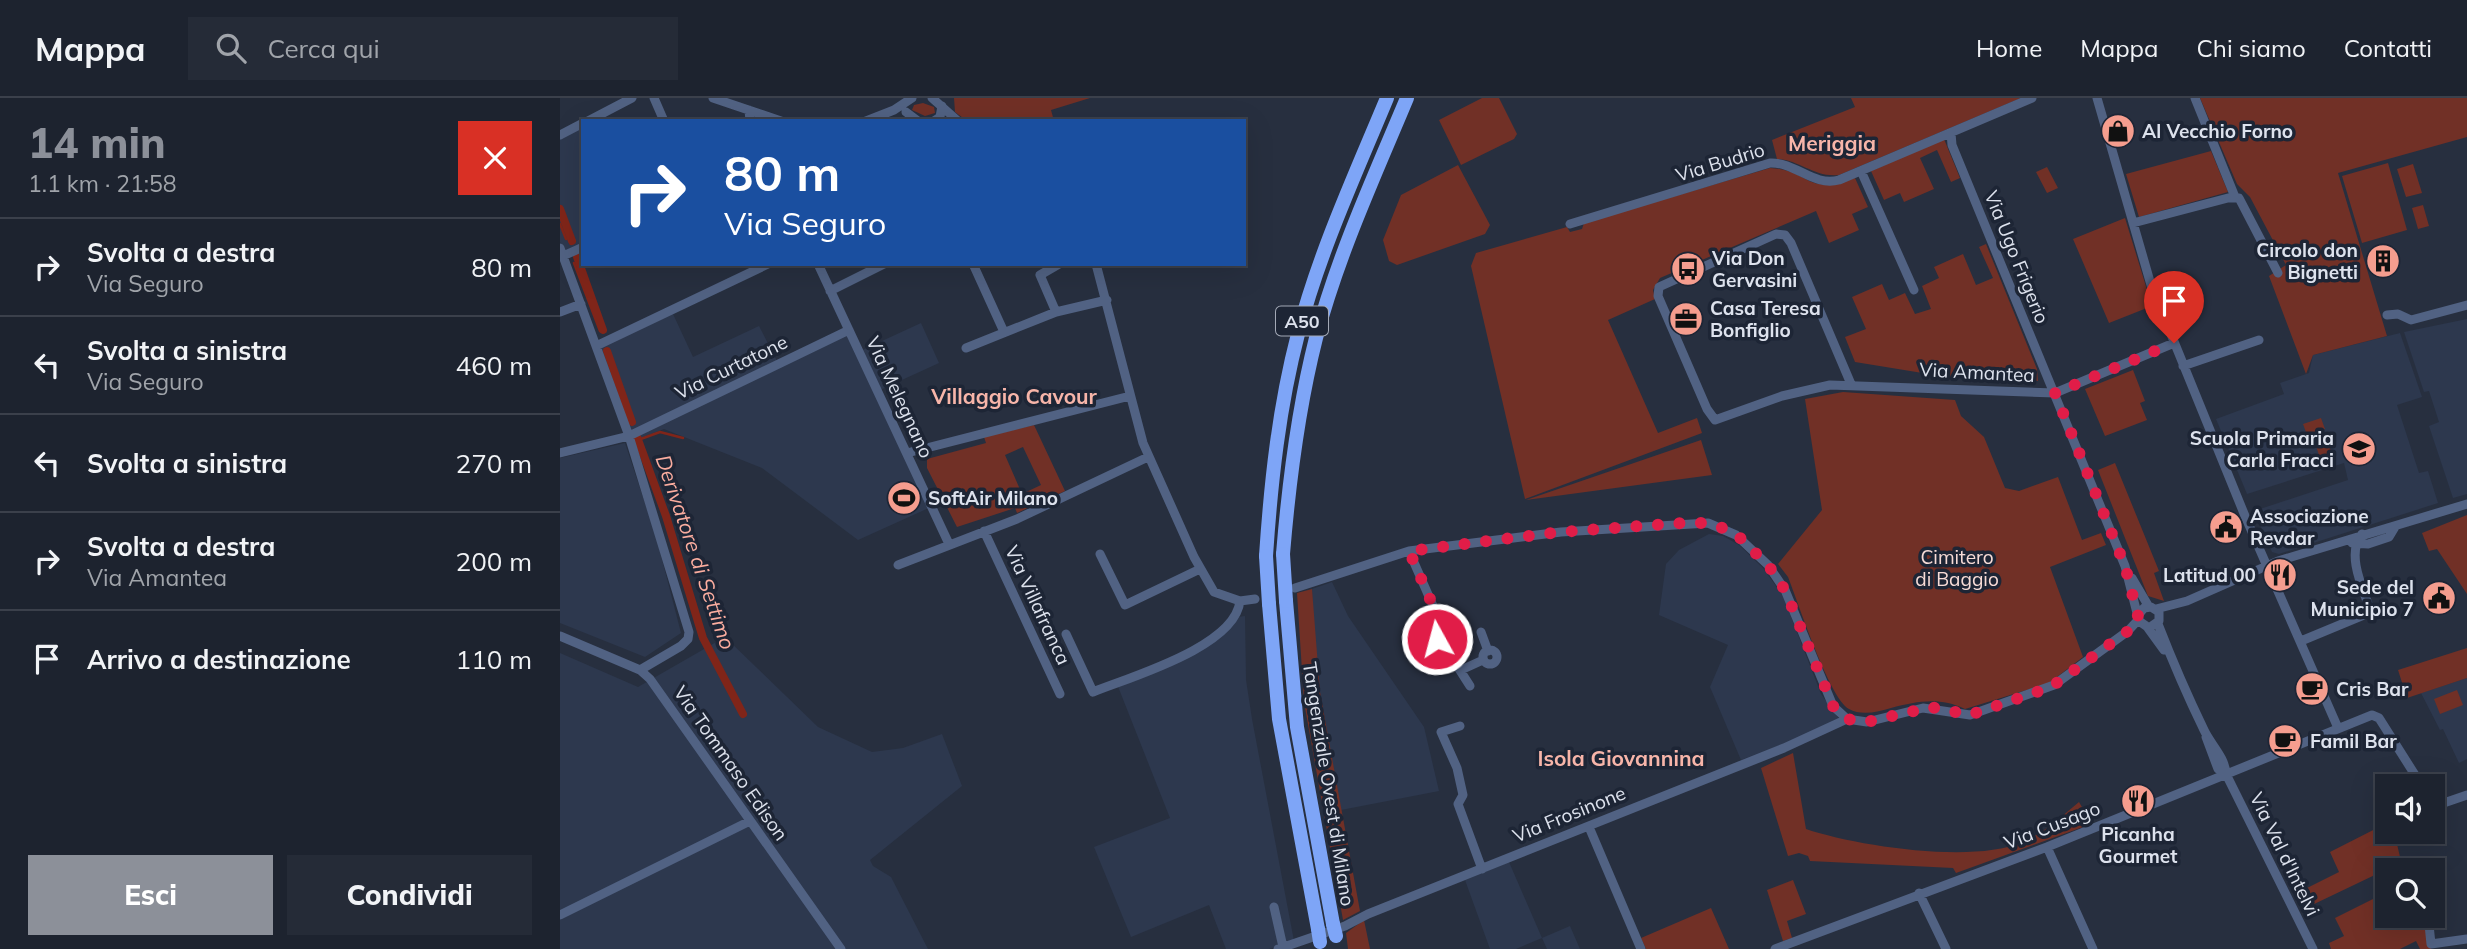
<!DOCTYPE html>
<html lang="it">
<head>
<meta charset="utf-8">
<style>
	body { margin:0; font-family:Mulish,sans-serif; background:#252b37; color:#f1f3f6; height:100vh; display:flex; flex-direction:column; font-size:26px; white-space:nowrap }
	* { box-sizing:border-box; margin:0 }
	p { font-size:23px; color:#a0a4aa }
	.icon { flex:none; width:38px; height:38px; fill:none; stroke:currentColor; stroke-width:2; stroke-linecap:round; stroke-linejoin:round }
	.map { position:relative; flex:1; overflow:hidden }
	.drawer { display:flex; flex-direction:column; background:#1d232f; width:560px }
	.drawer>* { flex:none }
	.guide { position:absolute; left:21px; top:21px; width:665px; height:147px; border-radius:0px; box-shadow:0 7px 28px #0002,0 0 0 2px #3b404b; background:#1a4fa0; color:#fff; overflow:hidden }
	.tools { position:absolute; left:1815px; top:676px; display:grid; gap:14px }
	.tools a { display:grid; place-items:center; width:70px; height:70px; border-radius:0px; background:#1d232f; box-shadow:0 7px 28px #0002,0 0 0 2px #3b404b; font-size:35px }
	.pin { position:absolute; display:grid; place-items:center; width:60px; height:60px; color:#fff; margin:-72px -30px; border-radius:50% 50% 50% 0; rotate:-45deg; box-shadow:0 0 7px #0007 }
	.pin .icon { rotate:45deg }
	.me { position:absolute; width:77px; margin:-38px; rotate:353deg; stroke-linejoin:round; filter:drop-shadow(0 0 5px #0008) }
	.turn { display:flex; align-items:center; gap:24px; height:147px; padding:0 28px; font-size:32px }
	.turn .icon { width:91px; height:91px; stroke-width:2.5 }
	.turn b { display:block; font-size:49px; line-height:60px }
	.round { display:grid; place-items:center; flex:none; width:74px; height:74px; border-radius:0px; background:#252b37 }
	.summary { display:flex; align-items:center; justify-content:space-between; height:119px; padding:0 28px }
	h1 { font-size:42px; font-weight:800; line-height:52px; color:#8c9099 }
	.action { display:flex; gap:14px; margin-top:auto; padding:14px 28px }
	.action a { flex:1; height:80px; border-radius:0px; background:#8c9099; color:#fff; font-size:28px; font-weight:800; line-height:80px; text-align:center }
	.action a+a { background:#252b37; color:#f1f3f6 }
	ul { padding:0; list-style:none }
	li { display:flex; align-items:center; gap:21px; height:98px; padding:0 28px; border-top:2px solid #3b404b }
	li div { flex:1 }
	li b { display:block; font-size:26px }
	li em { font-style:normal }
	header { display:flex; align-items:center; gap:42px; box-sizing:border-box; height:98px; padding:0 35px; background:#1d232f; border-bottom:2px solid #3b404b }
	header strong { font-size:33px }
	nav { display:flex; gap:38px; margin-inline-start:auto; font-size:24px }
	.search { width:490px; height:63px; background:#252b37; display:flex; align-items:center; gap:18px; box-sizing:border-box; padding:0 24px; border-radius:0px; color:#a0a4aa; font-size:26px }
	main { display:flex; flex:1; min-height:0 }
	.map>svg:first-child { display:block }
	.built { fill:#2d384e }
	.green { fill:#713026; fill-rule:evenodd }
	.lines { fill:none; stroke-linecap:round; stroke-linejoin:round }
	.stream { stroke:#802519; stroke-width:2.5 }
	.canal { stroke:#802519; stroke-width:8 }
	.minor { stroke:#516283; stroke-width:9 }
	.highway { stroke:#7ea5f7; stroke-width:14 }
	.highway-bridge { stroke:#7ea5f7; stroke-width:14 }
	.route { stroke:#e11d48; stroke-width:12; stroke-dasharray:0 21.6 }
	.labels { text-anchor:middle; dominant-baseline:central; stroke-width:7; stroke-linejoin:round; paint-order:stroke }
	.shield { fill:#1d2535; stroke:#a3a9b6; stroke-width:2 }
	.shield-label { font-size:18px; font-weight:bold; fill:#dde2ed }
	.poi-label { font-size:19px; font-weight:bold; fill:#dde2ed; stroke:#1d2535; text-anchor:start }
	.street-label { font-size:19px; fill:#dde2ed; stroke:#1d2535 }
	.park-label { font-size:19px; fill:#f7dbd6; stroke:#1d2535 }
	.neighbourhood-label { font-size:21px; font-weight:bold; fill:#f7b5a9; stroke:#1d2535 }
	.water-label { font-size:21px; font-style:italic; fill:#fbad9f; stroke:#1d2535 }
</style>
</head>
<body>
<header>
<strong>Mappa</strong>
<div class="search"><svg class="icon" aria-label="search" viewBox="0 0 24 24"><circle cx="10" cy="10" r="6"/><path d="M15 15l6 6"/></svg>Cerca qui</div>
<nav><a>Home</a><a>Mappa</a><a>Chi siamo</a><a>Contatti</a></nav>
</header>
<main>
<section class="drawer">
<div class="summary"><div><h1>14 min</h1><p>1.1 km · 21:58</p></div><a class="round" style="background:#d93025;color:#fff"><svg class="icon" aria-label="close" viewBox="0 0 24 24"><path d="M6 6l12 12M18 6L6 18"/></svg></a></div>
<ul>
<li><svg class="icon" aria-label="right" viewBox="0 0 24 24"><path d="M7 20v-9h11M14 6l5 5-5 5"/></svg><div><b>Svolta a destra</b><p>Via Seguro</p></div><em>80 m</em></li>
<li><svg class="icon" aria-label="left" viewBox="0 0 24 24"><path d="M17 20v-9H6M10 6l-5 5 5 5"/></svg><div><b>Svolta a sinistra</b><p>Via Seguro</p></div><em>460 m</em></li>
<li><svg class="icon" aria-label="left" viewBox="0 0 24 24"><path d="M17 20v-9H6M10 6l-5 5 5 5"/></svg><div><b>Svolta a sinistra</b></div><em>270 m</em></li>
<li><svg class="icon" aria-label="right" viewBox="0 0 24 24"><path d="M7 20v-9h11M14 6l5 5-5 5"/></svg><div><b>Svolta a destra</b><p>Via Amantea</p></div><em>200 m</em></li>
<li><svg class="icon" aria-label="arrive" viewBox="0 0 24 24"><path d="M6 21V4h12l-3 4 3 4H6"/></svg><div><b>Arrivo a destinazione</b></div><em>110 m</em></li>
</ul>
<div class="action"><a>Esci</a><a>Condividi</a></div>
</section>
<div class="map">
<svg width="1907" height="851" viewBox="0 0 1907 851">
	<rect width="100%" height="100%" fill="#272f3f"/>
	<path class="built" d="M 23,28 L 23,146 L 4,155 L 0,144 L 0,39 Z
		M 113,216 L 133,259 L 199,228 L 219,267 L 289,235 L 298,254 L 361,225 L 379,265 L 320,292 L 371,409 L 298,442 L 202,370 L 104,331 L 73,343 L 39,250 Z
		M 1907,221 L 1907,396 L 1893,400 L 1869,328 L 1879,324 L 1869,293 L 1864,294 L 1844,234 Z
		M 1840,235 L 1862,299 L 1837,307 L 1859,375 L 1868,373 L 1878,405 L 1719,456 L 1712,454 L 1694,413 L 1788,382 L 1784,365 L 1687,396 L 1656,321 L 1724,296 L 1720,285 L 1749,275 L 1753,257 Z
		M 65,345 L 96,438 L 121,535 L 85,559 L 0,525 L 0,360 Z
		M 1149,436 L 1163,438 L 1179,447 L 1203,470 L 1223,498 L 1261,596 L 1279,621 L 1273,627 L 1181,662 L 1150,589 L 1168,547 L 1099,517 L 1106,466 L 1119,452 Z
		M 772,484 L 788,518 L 864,629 L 879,693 L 781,712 L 760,594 L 753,525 L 752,491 Z
		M 685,518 L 686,582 L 692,621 L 734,843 L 709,851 L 666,851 L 649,807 L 571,839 L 534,749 L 610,720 L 557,586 L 651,546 L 678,519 Z
		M 165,539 L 258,629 L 312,654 L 343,650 L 382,636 L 402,688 L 310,762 L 313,768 L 331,779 L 368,851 L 0,851 L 0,555 L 78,589 Z
		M 1907,580 L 1907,661 L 1899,665 L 1883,631 L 1880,632 L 1861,595 Z
		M 949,764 L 982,840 L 1010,828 L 1020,851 L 987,851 L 982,840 L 956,851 L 930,851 L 905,782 Z"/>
	<path class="green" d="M 394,0 L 530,0 L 491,12 L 494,23 L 407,23 L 395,14 Z
		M 922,0 L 939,0 L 957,36 L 954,41 L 901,67 L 879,22 Z
		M 1291,0 L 1461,0 L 1279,77 C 1255,80 1240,62 1217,61 L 1212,42 L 1295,9 Z
		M 1640,0 L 1907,0 L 1907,39 L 1778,75 L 1827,238 L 1753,257 L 1746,276 L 1709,178 L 1726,167 L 1690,99 L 1677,86 Z
		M 363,5 L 374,9 L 375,15 L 365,18 L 352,12 L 354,7 Z
		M 1384,41 L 1400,80 L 1391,84 L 1377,52 L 1360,60 L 1374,91 L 1344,104 L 1340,95 L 1324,102 L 1311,73 Z
		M 1651,53 L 1668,94 L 1579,119 L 1566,76 Z
		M 1828,65 L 1847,132 L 1802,145 L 1782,78 Z
		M 1853,66 L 1862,95 L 1846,99 L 1837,71 Z
		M 898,67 L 930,127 L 925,136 L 837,167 L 829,163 L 823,142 L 841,97 Z
		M 1487,69 L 1498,90 L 1487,95 L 1476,74 Z
		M 1210,70 C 1252,72 1242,98 1295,80 L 1308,109 L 1292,116 L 1299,132 L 1269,145 L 1256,113 L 1100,180 L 1093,192 L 1095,201 L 1048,222 L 1098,335 L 1137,320 L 1142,335 L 965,401 L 911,168 L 916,155 L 1007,129 L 1010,134 L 1022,131 L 1024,125 Z
		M 1863,107 L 1869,128 L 1858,131 L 1852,110 Z
		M 1565,120 L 1592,208 L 1549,225 L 1513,141 Z
		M 1426,146 L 1477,271 L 1478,283 L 1428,276 L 1387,279 L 1295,264 L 1285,239 L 1306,231 L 1292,199 L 1322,186 L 1329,202 L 1345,195 L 1355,216 L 1371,211 L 1362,188 L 1379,180 L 1374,169 L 1403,156 L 1416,187 L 1433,180 L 1419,149 Z
		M 1573,272 L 1585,303 L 1580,305 L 1587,322 L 1545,338 L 1525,291 Z
		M 1283,294 L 1395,302 L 1401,318 L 1424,339 L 1445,390 L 1459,393 L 1498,379 L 1522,442 L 1541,435 L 1546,447 L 1490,469 L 1523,559 L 1489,585 L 1405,611 C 1380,599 1358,603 1331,610 C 1318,614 1301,618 1289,611 C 1269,600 1238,504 1228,479 L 1218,466 L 1262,412 L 1245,301 Z
		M 1761,320 L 1765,331 L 1747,337 L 1743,326 Z
		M 474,327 L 505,393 L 457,415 L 455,410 L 397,429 L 367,370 L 367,361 L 426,345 L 424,339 ZM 463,349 L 481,387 L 462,396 L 445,357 Z
		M 1767,341 L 1774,362 L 1762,366 L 1755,345 Z
		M 1141,342 L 1152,377 L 966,402 Z
		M 1555,365 L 1599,473 L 1594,475 L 1604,503 L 1588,498 L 1538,372 Z
		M 1907,417 L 1907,496 L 1877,451 L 1869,453 L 1862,435 Z
		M 752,491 L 760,594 L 800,813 L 783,822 L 744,604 L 737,495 Z
		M 1907,550 L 1907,580 L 1847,600 L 1838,572 Z
		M 1897,592 L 1903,607 L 1880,616 L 1874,601 Z
		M 1233,655 L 1246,731 C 1296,748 1414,766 1462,744 C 1484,735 1501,719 1519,704 L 1526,716 L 1523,729 L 1396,775 L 1393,770 L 1250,763 L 1248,758 L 1239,755 L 1228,758 L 1201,670 Z
		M 1827,725 L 1827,733 L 1834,733 L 1843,772 L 1827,772 L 1827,793 L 1819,775 L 1750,808 L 1743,792 L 1779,774 L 1770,754 Z
		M 1233,782 L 1246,816 L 1227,823 L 1232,840 L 1223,843 L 1207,792 Z
		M 1827,794 L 1827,817 L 1863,817 L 1871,851 L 1860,851 L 1856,843 L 1840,851 L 1771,851 L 1769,845 L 1784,838 L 1775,820 Z
		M 1151,810 L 1169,851 L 1086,851 L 1081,840 Z
		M 804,822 L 810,851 L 788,851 L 786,835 Z"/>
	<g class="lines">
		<path class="stream" d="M 0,126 L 6,141
			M 14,165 L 40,233
			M 78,342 L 100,334 L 123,340"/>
		<path class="canal" d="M 0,111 L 12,143
			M 17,159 L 43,232
			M 47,253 L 72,324
			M 77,339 L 106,418 L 143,540 L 183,616"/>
		<path class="minor" d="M 94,0 L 104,23
			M 153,0 L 221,23
			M 372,0 L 398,23
			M 1537,0 L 1591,187 L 1685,418 L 1778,630
			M 1635,0 L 1675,99
			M 189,12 L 190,23
			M 346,14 L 358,23
			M 28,23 L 72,0
			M 306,23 L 334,12 L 352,0
			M 374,23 L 380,19 L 382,8
			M 1391,35 L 1392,47 L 1565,468 L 1579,523 L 1589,530 L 1599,523 L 1599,514 L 1591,509 L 1584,510 L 1579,516
			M 0,37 L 23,25
			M 1301,73 L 1354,192
			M 1573,125 L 1668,100 L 1679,100 L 1718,175
			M 1010,126 L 1210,65 C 1236,64 1253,89 1279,82 L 1472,0
			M 0,150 L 69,338 L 129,534 L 128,541 L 121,548 L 80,572
			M 3,158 L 23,149
			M 258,166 L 389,446
			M 413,166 L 444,234
			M 536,166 L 583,345 L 634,459 L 654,494 L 680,503 L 695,501
			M 270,193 L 324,166
			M 0,214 L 21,206
			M 496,214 L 480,177 L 499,166
			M 1827,217 L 1838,216 L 1851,222 L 1907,207
			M 36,248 L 208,166
			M 406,250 L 496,214 L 547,202
			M 1623,268 L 1699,242
			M 1291,286 L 1231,145 L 1225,137 L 1216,136 L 1099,189 L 1098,198 L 1147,311 L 1155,322 L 1222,298 L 1270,287 L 1495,295 L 1614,245
			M 0,355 L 69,338 L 289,232
			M 347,355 L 570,298
			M 424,433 L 500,596
			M 1792,445 L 1808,446 L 1829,439 L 1835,429
			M 849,453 L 881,526 L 877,542 L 855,555
			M 540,456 L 565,507 L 640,471
			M 338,467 L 457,421 L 588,359
			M 1572,480 L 1589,509
			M 735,490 L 849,453 L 1001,434 L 1148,425 L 1176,437 L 1208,467 L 1225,492 L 1273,608 L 1287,621 L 1307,624 L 1363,610 L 1410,617 L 1494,587 L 1568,533 L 1579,521
			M 1596,511 L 1627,503 L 1718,463 L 1907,406
			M 1598,526 C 1612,562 1627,597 1644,632 C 1651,647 1665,659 1666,676 L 1753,851
			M 1588,530 L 1604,552
			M 921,534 L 928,553
			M 506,536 L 533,594 C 570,579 675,549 680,503
			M 0,538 L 80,572 L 90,581 L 281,851
			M 878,538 L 910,588
			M 1741,543 L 1811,514 C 1804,493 1785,456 1802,436
			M923 559a7 7 0 1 1 14 0a7 7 0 1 1-14 0Z
			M 901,572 L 923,562
			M 900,628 L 881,634 L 897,670 L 903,697 L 898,706 L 922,771
			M 1646,639 L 1658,671 L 1666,676
			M 1872,704 L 1875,708 L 1907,697
			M 1029,729 L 1081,851
			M 1487,749 L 1533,851
			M 1359,795 L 1386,851
			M 714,809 L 723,849
			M 0,817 L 190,723
			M 1868,817 L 1871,846 L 1907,841
			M 718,851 L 785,828 L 808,816 L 1224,650 L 1287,621
			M 1215,851 L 1487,749 L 1812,617 L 1819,620 L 1862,688"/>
		<path class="highway" d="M 723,456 C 729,383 738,311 756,240 C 778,157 814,79 847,0
			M 706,458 C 711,383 719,309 738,236 C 759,155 795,77 827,0
			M 726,503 L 737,629 L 773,826
			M 709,506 L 719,621 L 758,831"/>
		<path class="highway-bridge" d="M 723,456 L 726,503
			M 706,458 L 709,506
			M 773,826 L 776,838
			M 758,831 L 760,844"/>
	</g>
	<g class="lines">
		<path class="route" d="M 877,541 L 881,526 L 849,453 L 1000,434 L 1135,424 L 1158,428 L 1177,437 L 1208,467 L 1225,492 L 1273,608 L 1287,621 L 1296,623 L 1307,624 L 1371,609 L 1410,617 L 1491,589 L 1568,533 L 1579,522 L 1565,468 L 1495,295 L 1614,245"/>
	</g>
	<defs>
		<g id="shop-disc" transform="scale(1.75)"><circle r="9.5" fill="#f59d8e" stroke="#1d2535"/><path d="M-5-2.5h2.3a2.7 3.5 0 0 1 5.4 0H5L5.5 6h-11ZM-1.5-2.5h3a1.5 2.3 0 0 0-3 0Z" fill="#111"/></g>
		<g id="building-disc" transform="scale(1.75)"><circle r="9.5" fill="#f59d8e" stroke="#1d2535"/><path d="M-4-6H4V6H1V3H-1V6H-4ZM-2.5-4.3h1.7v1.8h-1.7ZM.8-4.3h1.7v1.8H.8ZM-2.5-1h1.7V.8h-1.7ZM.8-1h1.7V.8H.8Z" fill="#111"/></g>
		<g id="bus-disc" transform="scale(1.75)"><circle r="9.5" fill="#f59d8e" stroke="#1d2535"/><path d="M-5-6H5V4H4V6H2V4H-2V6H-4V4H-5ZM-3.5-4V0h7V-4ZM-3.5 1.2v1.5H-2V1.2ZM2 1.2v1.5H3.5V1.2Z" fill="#111"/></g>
		<g id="office-disc" transform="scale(1.75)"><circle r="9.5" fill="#f59d8e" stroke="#1d2535"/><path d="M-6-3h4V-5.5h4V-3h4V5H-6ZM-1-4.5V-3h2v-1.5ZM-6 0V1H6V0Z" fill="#111"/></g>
		<g id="school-disc" transform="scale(1.75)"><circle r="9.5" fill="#f59d8e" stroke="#1d2535"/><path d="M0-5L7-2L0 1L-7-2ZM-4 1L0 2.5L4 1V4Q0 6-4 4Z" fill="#111"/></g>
		<g id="stadium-disc" transform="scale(1.75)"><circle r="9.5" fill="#f59d8e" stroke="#1d2535"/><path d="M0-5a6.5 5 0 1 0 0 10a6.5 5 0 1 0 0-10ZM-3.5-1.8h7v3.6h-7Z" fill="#111"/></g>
		<g id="civic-disc" transform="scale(1.75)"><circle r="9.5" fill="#f59d8e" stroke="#1d2535"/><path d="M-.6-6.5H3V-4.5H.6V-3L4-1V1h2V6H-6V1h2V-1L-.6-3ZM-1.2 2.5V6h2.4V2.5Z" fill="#111"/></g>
		<g id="restaurant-disc" transform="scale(1.75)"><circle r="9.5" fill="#f59d8e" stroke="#1d2535"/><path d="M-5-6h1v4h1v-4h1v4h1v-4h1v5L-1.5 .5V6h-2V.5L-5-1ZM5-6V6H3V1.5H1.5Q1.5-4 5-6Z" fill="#111"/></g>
		<g id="cafe-disc" transform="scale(1.75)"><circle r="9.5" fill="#f59d8e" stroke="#1d2535"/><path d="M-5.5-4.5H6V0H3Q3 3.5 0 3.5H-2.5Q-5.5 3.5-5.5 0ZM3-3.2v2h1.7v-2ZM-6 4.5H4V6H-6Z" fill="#111"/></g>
	</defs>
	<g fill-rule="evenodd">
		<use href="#shop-disc" x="1558" y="33"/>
		<use href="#building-disc" x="1823" y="163"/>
		<use href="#bus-disc" x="1128" y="171"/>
		<use href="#office-disc" x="1126" y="221"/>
		<use href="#school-disc" x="1799" y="351"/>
		<use href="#stadium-disc" x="344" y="400"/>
		<use href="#civic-disc" x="1666" y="429"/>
		<use href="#restaurant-disc" x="1720" y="477"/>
		<use href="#civic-disc" x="1879" y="500"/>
		<use href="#cafe-disc" x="1752" y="591"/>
		<use href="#cafe-disc" x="1725" y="643"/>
		<use href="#restaurant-disc" x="1578" y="703"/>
	</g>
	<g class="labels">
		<rect class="shield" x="716" y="208.5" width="52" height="29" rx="5"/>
		<g class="shield-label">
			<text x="742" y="223">A50</text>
		</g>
		<g class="poi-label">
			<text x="1582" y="33">Al Vecchio Forno</text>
			<text x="1798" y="152" text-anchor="end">Circolo don<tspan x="1798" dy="22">Bignetti</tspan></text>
			<text x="1152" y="160">Via Don<tspan x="1152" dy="22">Gervasini</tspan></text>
			<text x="1150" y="210">Casa Teresa<tspan x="1150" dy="22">Bonfiglio</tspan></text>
			<text x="1774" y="340" text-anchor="end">Scuola Primaria<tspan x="1774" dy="22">Carla Fracci</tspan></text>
			<text x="368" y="400">SoftAir Milano</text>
			<text x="1690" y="418">Associazione<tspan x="1690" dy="22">Revdar</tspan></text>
			<text x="1696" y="477" text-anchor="end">Latitud 00</text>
			<text x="1854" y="489" text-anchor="end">Sede del<tspan x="1854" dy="22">Municipio 7</tspan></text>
			<text x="1776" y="591">Cris Bar</text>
			<text x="1750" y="643">Famil Bar</text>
			<text x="1578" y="736" text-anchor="middle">Picanha<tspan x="1578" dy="22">Gourmet</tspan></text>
		</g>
		<g class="street-label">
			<text transform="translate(1160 64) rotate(-17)">Via Budrio</text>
			<text transform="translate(1457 159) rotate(68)">Via Ugo Frigerio</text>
			<text transform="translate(171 269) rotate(-26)">Via Curtatone</text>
			<text transform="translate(1417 274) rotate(3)">Via Amantea</text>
			<text transform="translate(340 299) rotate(65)">Via Melegnano</text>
			<text transform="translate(478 507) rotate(65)">Via Villafranca</text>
			<text transform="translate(171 665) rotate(55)">Via Tommaso Edison</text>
			<text transform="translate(769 686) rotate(81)">Tangenziale Ovest di Milano</text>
			<text transform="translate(1009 716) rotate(-22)">Via Frosinone</text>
			<text transform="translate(1492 727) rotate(-21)">Via Cusago</text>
			<text transform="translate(1725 756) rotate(64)">Via Val d'Intelvi</text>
		</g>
		<g class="park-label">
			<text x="1397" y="459">Cimitero<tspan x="1397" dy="22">di Baggio</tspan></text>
		</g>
		<g class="neighbourhood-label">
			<text x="1272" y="45">Meriggia</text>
			<text x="454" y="298">Villaggio Cavour</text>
			<text x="1061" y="660">Isola Giovannina</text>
		</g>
		<g class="water-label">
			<text transform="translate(136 454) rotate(71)">Derivatore di Settimo</text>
		</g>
	</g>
</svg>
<div class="tools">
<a><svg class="icon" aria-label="sound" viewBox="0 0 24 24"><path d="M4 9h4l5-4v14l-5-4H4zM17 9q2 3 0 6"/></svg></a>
<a><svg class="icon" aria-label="search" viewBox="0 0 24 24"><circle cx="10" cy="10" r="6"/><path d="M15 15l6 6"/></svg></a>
</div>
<div class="pin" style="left:1614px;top:245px;background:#d93025"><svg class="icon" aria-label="arrive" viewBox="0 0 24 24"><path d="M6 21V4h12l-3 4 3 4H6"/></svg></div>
<svg class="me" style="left:877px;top:541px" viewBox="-20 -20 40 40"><circle r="17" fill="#e11d48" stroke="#fff" stroke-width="3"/><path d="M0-11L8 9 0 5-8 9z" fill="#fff"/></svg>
<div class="guide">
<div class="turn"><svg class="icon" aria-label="right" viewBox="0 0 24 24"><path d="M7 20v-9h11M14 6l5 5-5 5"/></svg><div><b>80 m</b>Via Seguro</div></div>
</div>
</div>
</main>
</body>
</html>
